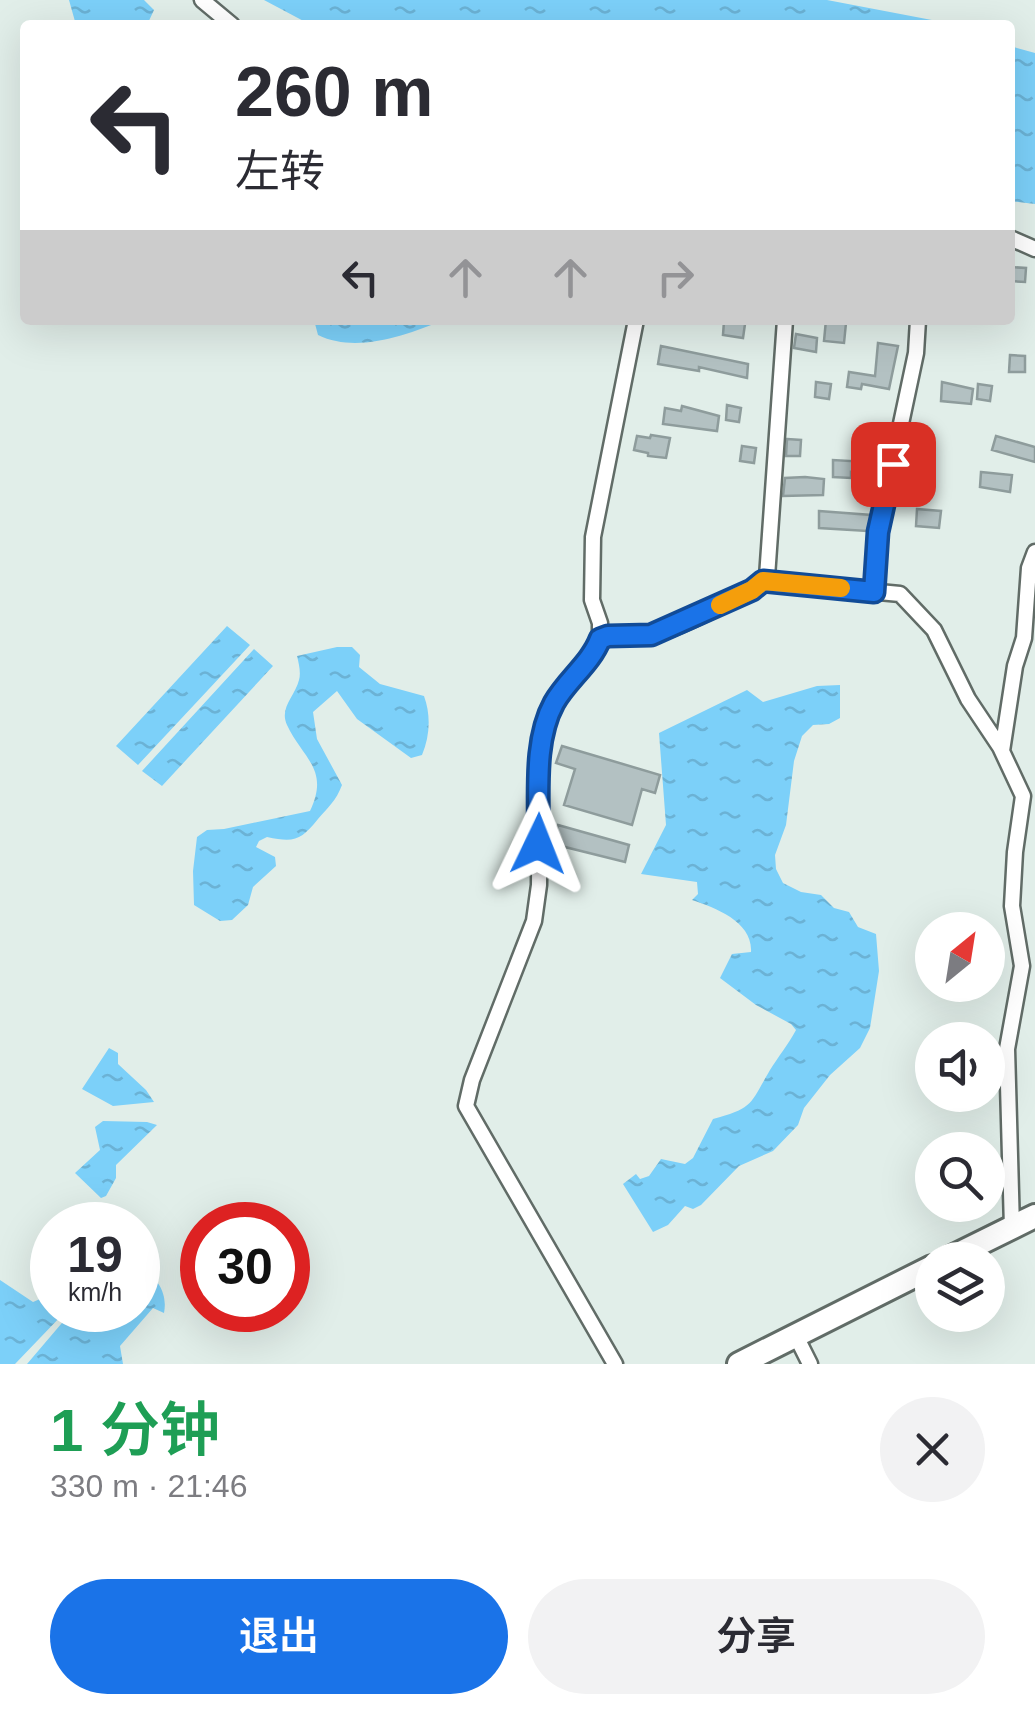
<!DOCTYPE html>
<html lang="zh">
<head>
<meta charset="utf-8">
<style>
	body { margin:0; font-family:Helvetica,"Noto Sans SC",sans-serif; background:#f2f2f3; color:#2b2b33; height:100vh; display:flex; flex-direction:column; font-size:38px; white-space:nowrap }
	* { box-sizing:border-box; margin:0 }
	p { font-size:32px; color:#7c7c81 }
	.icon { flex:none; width:55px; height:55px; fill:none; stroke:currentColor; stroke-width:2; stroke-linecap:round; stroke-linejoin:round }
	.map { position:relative; height:1364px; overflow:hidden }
	.details { display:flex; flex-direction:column; background:#fff; flex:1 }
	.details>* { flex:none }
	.top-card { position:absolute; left:20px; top:20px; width:995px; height:305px; border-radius:10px; box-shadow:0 10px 40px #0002; background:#fff; color:#2b2b33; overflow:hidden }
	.needle { width:65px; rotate:30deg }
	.buttons { position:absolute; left:915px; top:912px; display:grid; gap:20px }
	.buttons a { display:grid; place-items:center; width:90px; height:90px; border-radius:50%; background:#fff; box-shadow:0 10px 40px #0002; font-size:50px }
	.speed { position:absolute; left:30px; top:1202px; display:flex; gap:20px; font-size:50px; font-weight:700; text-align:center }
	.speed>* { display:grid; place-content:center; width:130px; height:130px; border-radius:50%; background:#fff; box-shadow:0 10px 40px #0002; line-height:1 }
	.speed small { font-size:25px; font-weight:400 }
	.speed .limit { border:15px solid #d22; background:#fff; color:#111 }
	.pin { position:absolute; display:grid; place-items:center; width:85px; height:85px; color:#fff; margin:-42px; border-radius:20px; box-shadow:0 5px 15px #0006 }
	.me { position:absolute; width:110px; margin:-55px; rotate:2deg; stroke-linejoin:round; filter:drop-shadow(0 0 8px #0008) }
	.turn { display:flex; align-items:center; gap:35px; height:210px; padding:0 50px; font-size:45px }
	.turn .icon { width:130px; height:130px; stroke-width:2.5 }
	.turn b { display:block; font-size:70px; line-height:85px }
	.lanes { display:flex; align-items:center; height:95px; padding:0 50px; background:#0003; justify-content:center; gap:50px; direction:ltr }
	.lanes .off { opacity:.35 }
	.round { display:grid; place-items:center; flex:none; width:105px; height:105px; border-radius:52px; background:#f2f2f3 }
	.headline { display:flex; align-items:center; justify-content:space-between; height:170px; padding:0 50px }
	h1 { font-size:60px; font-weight:600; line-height:75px; color:#1e9e55 }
	.action { display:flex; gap:20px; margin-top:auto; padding:20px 50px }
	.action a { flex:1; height:115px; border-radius:60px; background:#1a73e8; color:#fff; font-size:40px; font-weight:600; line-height:115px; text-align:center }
	.action a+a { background:#f2f2f3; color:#2b2b33 }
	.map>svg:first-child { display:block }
	.water { fill:url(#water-ripples) }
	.building { fill:#b3c1c2; stroke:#8e9c9c; stroke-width:2.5 }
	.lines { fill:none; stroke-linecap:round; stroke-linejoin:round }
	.minor-casing { stroke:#616c67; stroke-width:19 }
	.primary-casing { stroke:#616c67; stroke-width:28 }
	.minor { stroke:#fff; stroke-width:14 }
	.primary { stroke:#fff; stroke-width:22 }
	.route-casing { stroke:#114b97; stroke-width:25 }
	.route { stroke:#1a73e8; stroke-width:18 }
	.slow { stroke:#f59e0b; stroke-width:18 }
</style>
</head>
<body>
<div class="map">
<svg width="1035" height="1364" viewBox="0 0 1035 1364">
	<defs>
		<pattern id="water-ripples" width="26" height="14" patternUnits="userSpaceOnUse" patternTransform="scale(2.5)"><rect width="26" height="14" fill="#7cd0f9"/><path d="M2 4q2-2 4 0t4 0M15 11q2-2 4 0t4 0" fill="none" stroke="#6bb2d5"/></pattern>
	</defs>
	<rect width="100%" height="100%" fill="#e1eee9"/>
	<path class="water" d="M 69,0 L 144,0 L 154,10 L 147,25 L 76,25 Z
		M 264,0 L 827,0 L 958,25 L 311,25 Z
		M 1010,46 L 1035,53 L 1035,204 L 1010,201 Z
		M 314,320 L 444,320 C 406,335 357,354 318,335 Z
		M 227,626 L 250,645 L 138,765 L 116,746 Z
		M 337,647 L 352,647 L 360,655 L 359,667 L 380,684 L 424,696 C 431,715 430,736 422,755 L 411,758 L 357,719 L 337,691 L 313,712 L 317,739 L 342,785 C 336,801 328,807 318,819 C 301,840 295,843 267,837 L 259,841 L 256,847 L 275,857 L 276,866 L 253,887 L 248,905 L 232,920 L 220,921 L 194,905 L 193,871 L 197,837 L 207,830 L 224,829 L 310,811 C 330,769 303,759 287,725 C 279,708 295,696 299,680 C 301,673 299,664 297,656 Z
		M 254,649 L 273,666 L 162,786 L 142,771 Z
		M 840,685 L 840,718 L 829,724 L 813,725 L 802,736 L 794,761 L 786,825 L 775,855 L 776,869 L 783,883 L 801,892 L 821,895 L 834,908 L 849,912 L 858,927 L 876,934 L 879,971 L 870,1028 L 860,1048 L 830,1075 L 804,1108 L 798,1125 L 773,1151 L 739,1166 L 701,1205 L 693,1209 L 685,1206 L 668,1225 L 653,1232 L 623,1184 L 636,1174 L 640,1179 L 649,1176 L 661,1159 L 685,1164 L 693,1158 L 713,1119 C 754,1108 750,1104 770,1070 C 778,1057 788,1045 796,1030 L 791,1024 L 756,1005 L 720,978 L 732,954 L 751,952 C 753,922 716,908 692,900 L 698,894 L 697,882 L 641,874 L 666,825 L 659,733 L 747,690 L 763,702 L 817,686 Z
		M 109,1048 L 118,1053 L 118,1064 L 146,1090 L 154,1102 L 113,1106 L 82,1089 Z
		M 103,1121 L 147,1122 L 157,1125 L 116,1165 L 116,1178 L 106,1196 L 101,1198 L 75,1173 L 100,1150 L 95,1127 Z
		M 138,1269 C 157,1275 168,1293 164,1313 L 153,1308 L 120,1346 L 123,1364 L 27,1364 L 73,1310 L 138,1310 Z
		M 0,1280 L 33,1302 L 40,1299 L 50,1302 L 52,1310 L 63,1314 L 15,1364 L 0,1364 Z"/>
	<path class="building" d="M 1010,267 L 1026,268 L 1025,282 L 1010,281 Z
		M 826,320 L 846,323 L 844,343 L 824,341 Z
		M 724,321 L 745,324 L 743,338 L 723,335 Z
		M 796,334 L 817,338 L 816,352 L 794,348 Z
		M 878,343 L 898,346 L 889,389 L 862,384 L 861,389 L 847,387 L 849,372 L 875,376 Z
		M 661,346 L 748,364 L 747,378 L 699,367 L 699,371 L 658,364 Z
		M 1010,355 L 1025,356 L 1025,372 L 1009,372 Z
		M 816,382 L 831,384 L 829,399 L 815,397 Z
		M 942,382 L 973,389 L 971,404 L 941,401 Z
		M 978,384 L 992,386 L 990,401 L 977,399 Z
		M 727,405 L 741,408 L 739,422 L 726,420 Z
		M 682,406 L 719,416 L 717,431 L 663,424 L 665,408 L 681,411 Z
		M 651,435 L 670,438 L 666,458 L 648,456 L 648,453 L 634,450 L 637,436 L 650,438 Z
		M 996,436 L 1035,447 L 1035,462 L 992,450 Z
		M 787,439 L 801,440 L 800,456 L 786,456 Z
		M 742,446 L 756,448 L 754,463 L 740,461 Z
		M 867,457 L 883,458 L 879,475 L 851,472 L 851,478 L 833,477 L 833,460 L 867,462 Z
		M 981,472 L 1012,475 L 1010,492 L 980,487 Z
		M 805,477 L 824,479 L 823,495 L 783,496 L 785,478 Z
		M 917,509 L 941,511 L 939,528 L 916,526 Z
		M 819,511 L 871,515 L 867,531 L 819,528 Z
		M 562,746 L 660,775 L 655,793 L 642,789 L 632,825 L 564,805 L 575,769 L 556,763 Z
		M 558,825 L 629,845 L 625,862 L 553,844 Z"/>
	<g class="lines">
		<g class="minor-casing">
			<path id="minor" d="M 202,0 L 232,25
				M 1010,238 L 1035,249
				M 763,581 L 900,594 L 934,630 L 968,699 L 1000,747 L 1023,796 L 1015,852 L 1012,906 L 1022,966 L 1007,1049 L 1012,1228
				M 875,591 L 878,532 L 916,353 L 918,320
				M 600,639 C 616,632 631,638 647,636 C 673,632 747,595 767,577 L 785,320
				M 1002,751 L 1015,666 L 1024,638 L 1029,568 L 1035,552
				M 796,1336 L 810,1364
				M 615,1364 L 466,1106 L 472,1080 L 534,921 L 539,885 L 540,758 L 548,719 L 553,704 L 600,639 L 600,623 L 592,600 L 593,537 L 636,320"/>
		</g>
		<g class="primary-casing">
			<path id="primary" d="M 946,1260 L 1035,1216
				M 739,1364 L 932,1267"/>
		</g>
		<use href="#minor" class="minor"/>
		<use href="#primary" class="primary"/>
	</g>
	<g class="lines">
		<g class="route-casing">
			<path id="route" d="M 538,844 C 540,801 532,743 554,703 C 566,681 591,663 600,639 L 608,636 L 651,635 L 752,590 L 763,581 L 874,592 L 878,532 L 893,464"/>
		</g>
		<use href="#route" class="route"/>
		<path class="slow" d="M 720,605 L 752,590 L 763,581 L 841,588"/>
	</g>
</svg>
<div class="buttons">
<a><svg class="needle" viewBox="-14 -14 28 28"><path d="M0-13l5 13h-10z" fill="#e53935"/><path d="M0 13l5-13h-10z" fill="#7c7c81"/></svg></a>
<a><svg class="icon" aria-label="sound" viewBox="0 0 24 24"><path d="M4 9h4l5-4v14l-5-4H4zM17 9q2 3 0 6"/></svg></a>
<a><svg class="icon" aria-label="search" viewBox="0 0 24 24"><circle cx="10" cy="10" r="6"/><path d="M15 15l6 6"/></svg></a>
<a><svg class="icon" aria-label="layers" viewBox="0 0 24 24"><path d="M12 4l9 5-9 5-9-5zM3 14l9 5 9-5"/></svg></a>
</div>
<div class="speed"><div>19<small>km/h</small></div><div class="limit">30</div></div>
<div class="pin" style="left:893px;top:464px;background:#d93025"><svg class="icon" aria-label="arrive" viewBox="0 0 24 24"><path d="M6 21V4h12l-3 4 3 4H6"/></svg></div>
<svg class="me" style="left:538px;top:844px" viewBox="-20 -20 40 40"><path d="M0-17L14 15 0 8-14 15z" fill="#1a73e8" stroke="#fff" stroke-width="4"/></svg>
<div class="top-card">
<div class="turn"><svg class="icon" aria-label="left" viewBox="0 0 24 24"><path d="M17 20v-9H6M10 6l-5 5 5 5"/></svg><div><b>260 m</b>左转</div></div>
<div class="lanes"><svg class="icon" aria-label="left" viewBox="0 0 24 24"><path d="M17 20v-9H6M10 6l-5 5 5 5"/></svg><svg class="icon off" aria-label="ahead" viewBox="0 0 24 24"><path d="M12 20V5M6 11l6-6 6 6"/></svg><svg class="icon off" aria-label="ahead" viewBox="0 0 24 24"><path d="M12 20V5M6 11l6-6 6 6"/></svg><svg class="icon off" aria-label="right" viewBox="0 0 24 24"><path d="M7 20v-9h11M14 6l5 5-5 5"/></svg></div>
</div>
</div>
<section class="details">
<div class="headline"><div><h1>1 分钟</h1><p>330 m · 21:46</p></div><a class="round"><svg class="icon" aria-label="close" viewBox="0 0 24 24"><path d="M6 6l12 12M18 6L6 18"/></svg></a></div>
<div class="action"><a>退出</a><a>分享</a></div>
</section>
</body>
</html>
